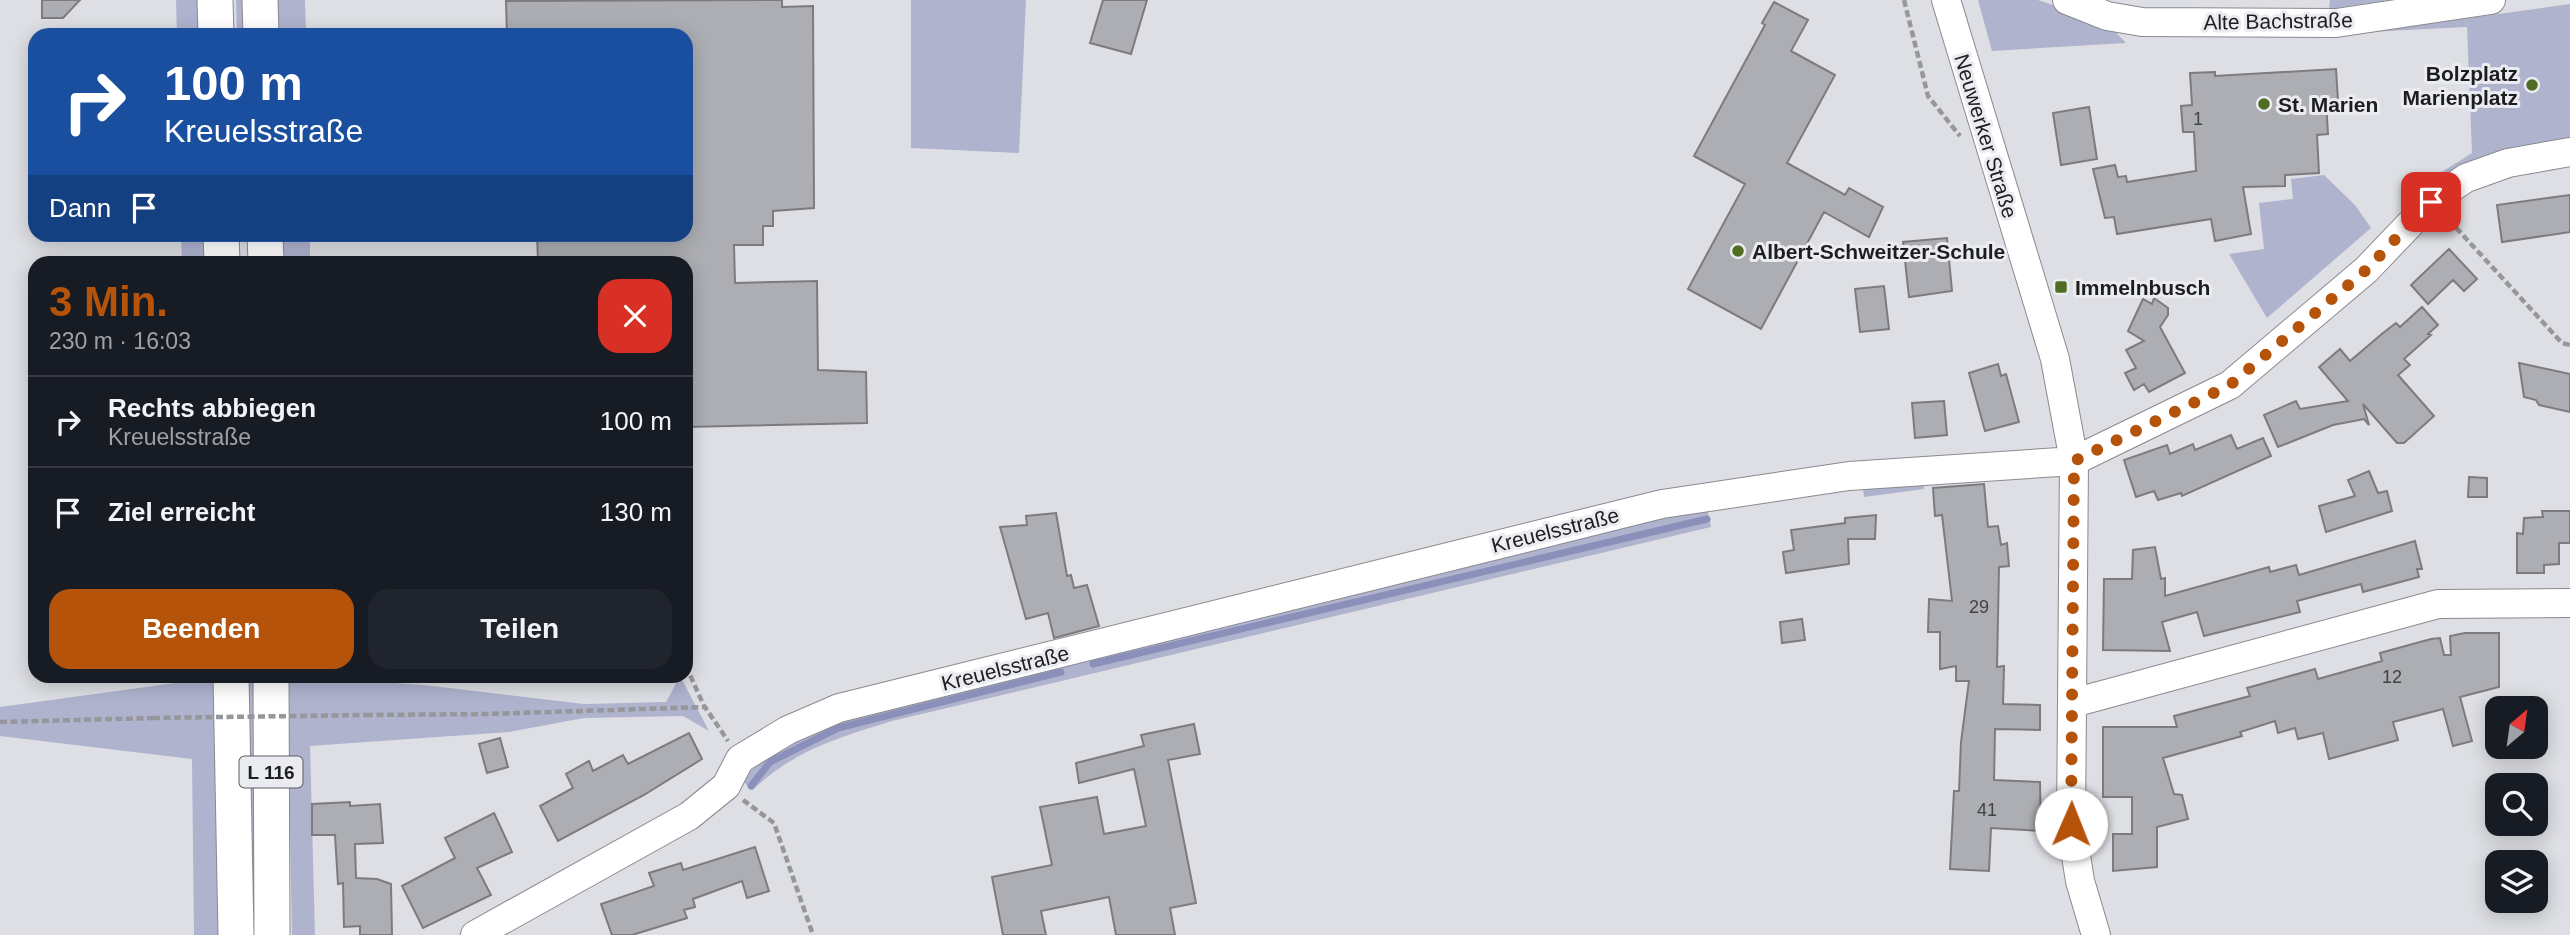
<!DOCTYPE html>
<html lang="de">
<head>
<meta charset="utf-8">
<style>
	body { margin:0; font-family:Helvetica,sans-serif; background:#20242c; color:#f1f3f6; height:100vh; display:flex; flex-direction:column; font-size:26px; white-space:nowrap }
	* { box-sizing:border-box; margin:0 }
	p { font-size:23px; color:#9ea1a6 }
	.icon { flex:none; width:38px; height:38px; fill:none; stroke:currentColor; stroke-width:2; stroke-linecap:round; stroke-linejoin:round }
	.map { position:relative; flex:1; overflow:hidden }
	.details { position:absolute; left:28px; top:256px; width:665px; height:427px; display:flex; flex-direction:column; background:#171b24; border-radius:21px; box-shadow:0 4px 18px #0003 }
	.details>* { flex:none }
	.banner { position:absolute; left:28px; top:28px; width:665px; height:214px; border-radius:21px; box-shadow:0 4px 18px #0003; background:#1a4fa0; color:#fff; overflow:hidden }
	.needle { width:46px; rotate:29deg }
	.tools { position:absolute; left:2485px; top:696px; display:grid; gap:14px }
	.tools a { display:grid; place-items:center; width:63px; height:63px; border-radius:14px; background:#171b24; box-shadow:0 4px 18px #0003; font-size:35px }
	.pin { position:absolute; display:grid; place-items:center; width:60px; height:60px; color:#fff; margin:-30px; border-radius:14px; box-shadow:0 4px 10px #0006 }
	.me { position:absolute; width:77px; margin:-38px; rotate:1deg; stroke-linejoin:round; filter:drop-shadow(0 0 5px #0008) }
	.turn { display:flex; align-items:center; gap:24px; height:147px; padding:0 21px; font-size:32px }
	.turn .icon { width:91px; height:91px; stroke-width:2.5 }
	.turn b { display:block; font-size:49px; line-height:60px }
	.then { display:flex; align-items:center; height:66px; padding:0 21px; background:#0003; gap:14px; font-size:26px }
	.round { display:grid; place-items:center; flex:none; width:74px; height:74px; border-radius:21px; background:#20242c }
	.head { display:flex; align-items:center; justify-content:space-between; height:119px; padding:0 21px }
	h1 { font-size:42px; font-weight:800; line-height:52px; color:#b45309 }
	.action { display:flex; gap:14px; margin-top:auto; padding:14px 21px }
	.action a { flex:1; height:80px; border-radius:21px; background:#b45309; color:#fff; font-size:28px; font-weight:800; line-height:80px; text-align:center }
	.action a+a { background:#20242c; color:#f1f3f6 }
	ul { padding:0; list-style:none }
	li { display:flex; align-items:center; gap:21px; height:91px; padding:0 21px; border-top:2px solid #363941 }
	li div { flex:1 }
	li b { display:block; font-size:26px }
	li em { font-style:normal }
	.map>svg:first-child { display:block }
	.green { fill:#afb3ce }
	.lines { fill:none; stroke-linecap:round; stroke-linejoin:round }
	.stream { stroke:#8b90bb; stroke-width:7 }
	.building { fill:#adaeb3; stroke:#7b7b80; stroke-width:2 }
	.minor-casing { stroke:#898a8f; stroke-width:30 }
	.major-casing { stroke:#898a8f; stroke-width:37 }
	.path { stroke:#96979b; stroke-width:4.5; stroke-dasharray:7 3.5; stroke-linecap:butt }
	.minor { stroke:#fff; stroke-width:28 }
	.major { stroke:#fff; stroke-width:35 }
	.path-bridge { stroke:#96979b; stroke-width:4.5; stroke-dasharray:7 3.5; stroke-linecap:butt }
	.route { stroke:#b45309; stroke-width:12; stroke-dasharray:0 21.6 }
	.poi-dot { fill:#4f6e23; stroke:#ebecf1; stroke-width:2.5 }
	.labels { text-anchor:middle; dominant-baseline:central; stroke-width:6; stroke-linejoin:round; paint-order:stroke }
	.number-label { font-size:18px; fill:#414244 }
	.shield { fill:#ebecf1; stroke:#5b5c5e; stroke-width:2 }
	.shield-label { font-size:19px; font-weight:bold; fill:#1d1e1f }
	.street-label { font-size:21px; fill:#1d1e1f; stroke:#ebecf1 }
	.poi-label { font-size:21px; font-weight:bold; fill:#1d1e1f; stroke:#ebecf1; text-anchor:start }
</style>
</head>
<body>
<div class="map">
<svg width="2570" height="935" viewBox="0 0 2570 935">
	<rect width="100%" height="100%" fill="#dedfe4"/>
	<path class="green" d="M 176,0 L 209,0 L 209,35 L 177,35 Z
		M 236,0 L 246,0 L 247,35 L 237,35 Z
		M 276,0 L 305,0 L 306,35 L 277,35 Z
		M 911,0 L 1026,0 L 1019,153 L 911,148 Z
		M 1978,0 L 2038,0 L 2107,23 L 2126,43 L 1992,51 Z
		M 2330,0 L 2389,0 L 2329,9 Z
		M 2570,4 L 2570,142 L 2441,188 L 2429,180 L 2472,153 L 2467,27 L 2368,32 Z
		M 2324,175 L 2355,205 L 2371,228 L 2267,318 L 2229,254 L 2264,249 L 2259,203 L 2293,199 L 2291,179 Z
		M 181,235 L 213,235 L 213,262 L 182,262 Z
		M 281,235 L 310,235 L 310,262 L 281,262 Z
		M 1923,475 L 1924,489 L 1864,497 L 1862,481 Z
		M 1707,508 L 1711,527 L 892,721 C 840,737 792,751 753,790 L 741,780 C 786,735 829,725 887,705 Z
		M 190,676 L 220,676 L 224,935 L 194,935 L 192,759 L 0,736 L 0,707 L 190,681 Z
		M 248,676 L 257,676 L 261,935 L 252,935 Z
		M 287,676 L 424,685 L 584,704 L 666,702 L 680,676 L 709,731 L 683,716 L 584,718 L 509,732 L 310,746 L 315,935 L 292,935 Z"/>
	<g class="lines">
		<path class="stream" d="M 1093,664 L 1707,519
			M 751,786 L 770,762 L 838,728 L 1061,672"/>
	</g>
	<path class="building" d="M 42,0 L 80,0 L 63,18 L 42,18 Z
		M 782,0 L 782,7 L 813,6 L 814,208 L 773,211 L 773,226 L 763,226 L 763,245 L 734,245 L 735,283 L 817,281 L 818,370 L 866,372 L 867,423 L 686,427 L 686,262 L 538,262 L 537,234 L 686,234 L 686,35 L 507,35 L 506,1 Z
		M 1103,0 L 1147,0 L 1131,54 L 1090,43 Z
		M 1774,2 L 1808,20 L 1791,51 L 1835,75 L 1787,163 L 1845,195 L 1849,188 L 1883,207 L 1869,237 L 1824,212 L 1761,329 L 1688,289 L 1745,184 L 1694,156 L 1765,25 L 1762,23 Z
		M 2336,69 L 2338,101 L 2326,101 L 2328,134 L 2317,135 L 2319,173 L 2285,175 L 2285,186 L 2243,187 L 2251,234 L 2215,241 L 2211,219 L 2117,234 L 2114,217 L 2105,218 L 2093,169 L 2115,165 L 2118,177 L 2126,176 L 2127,182 L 2196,171 L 2194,132 L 2183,132 L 2181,106 L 2192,105 L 2190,73 L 2215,72 L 2215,76 Z
		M 2089,107 L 2097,159 L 2061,165 L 2053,113 Z
		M 2570,195 L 2570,232 L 2502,242 L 2497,205 Z
		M 1947,238 L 1952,291 L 1909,297 L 1903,242 Z
		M 2449,249 L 2477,279 L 2464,291 L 2453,280 L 2428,304 L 2411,285 Z
		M 1884,286 L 1889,329 L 1860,332 L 1855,289 Z
		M 2154,298 L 2168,308 L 2168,315 L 2160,327 L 2185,373 L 2149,392 L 2144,384 L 2134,390 L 2125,373 L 2136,368 L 2126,350 L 2144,341 L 2128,331 L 2143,299 L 2152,304 Z
		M 2422,307 L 2438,325 L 2428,334 L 2431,335 L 2404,359 L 2410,365 L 2398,375 L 2434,416 L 2404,443 L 2397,443 L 2363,404 L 2369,425 L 2364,419 L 2333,425 L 2278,447 L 2264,415 L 2296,401 L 2300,409 L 2348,401 L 2319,367 L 2340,349 L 2350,361 L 2383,333 L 2396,323 L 2400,327 Z
		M 2519,363 L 2570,374 L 2570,412 L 2539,405 L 2536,400 L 2524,397 Z
		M 1998,364 L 2001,376 L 2006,374 L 2019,422 L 1985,431 L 1969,373 Z
		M 1944,401 L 1947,435 L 1915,438 L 1912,403 Z
		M 2231,435 L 2237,449 L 2263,438 L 2271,456 L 2182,496 L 2181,493 L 2158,500 L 2154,491 L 2136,497 L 2124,460 L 2167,445 L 2170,454 L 2193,444 L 2195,450 Z
		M 2369,471 L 2378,493 L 2387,491 L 2392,511 L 2326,532 L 2319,506 L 2355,496 L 2348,480 Z
		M 2469,477 L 2487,478 L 2487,497 L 2468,497 Z
		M 1984,484 L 1988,527 L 1998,526 L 2001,545 L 2007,543 L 2009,566 L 1999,567 L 1997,667 L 2004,666 L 2003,704 L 2040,705 L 2040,730 L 1995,729 L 1994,780 L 2040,782 L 2041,831 L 1991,828 L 1989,871 L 1950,869 L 1954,791 L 1959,791 L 1961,742 L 1969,681 L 1956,681 L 1956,666 L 1940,669 L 1940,632 L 1928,632 L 1929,599 L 1952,601 L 1942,515 L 1935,516 L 1933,488 Z
		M 2542,511 L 2570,511 L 2570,543 L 2559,543 L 2559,564 L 2544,565 L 2544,573 L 2517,573 L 2517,533 L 2523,534 L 2524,518 L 2543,517 Z
		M 1056,513 L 1067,576 L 1071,575 L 1074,588 L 1087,585 L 1099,626 L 1054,638 L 1048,613 L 1026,619 L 1000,527 L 1027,525 L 1026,516 Z
		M 1876,515 L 1875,539 L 1848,539 L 1849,564 L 1786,573 L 1783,552 L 1794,550 L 1791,530 L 1845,523 L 1845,518 Z
		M 2415,541 L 2422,569 L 2417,569 L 2419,577 L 2363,592 L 2361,584 L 2297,601 L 2300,612 L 2204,636 L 2197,612 L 2162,622 L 2170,651 L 2103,650 L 2104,579 L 2132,579 L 2133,550 L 2155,547 L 2161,579 L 2165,578 L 2165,596 L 2269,567 L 2270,572 L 2296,565 L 2299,575 Z
		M 1802,619 L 1805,640 L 1782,643 L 1780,622 Z
		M 2465,633 L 2499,633 L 2499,687 L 2460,697 L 2472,741 L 2453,746 L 2443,709 L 2393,722 L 2398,740 L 2329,759 L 2323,733 L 2298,739 L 2295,728 L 2278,733 L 2275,721 L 2240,732 L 2242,736 L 2163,758 L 2174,794 L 2182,795 L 2188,819 L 2157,827 L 2157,867 L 2113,871 L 2113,834 L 2132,834 L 2132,797 L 2103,797 L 2103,727 L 2177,727 L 2174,716 L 2250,696 L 2247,688 L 2315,669 L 2318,679 L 2382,661 L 2380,653 L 2431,639 L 2440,638 L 2444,655 L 2451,655 L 2450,636 Z
		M 1194,724 L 1200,754 L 1168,760 L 1196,903 L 1170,908 L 1175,935 L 1116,935 L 1109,897 L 1041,911 L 1046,935 L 1003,935 L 992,877 L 1052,865 L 1040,807 L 1097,797 L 1104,834 L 1146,826 L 1134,769 L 1079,783 L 1076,763 L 1144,746 L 1141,735 Z
		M 689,733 L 702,759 L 644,795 L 558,841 L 540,806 L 573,788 L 566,774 L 589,761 L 593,771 L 623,755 L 628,764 Z
		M 500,738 L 508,767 L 487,773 L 479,744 Z
		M 350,802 L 350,806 L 380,804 L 383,843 L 355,844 L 356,878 L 377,879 L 391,884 L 392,935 L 360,935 L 360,926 L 344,927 L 343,883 L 338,884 L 335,835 L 312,835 L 312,804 Z
		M 494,813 L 512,852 L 477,868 L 491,895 L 423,928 L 402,886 L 455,858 L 445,838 Z
		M 755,847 L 769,891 L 747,898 L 742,881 L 693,899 L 695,907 L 684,910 L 687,918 L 632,935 L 612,935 L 601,904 L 654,886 L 649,873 L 681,863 L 683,870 Z"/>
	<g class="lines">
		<g class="minor-casing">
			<path id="minor" d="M 1946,0 L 2055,359 L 2074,461 L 2071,824 L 2080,881 L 2096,935
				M 2067,0 L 2107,16 L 2142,22 L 2336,23 L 2491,0
				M 2073,703 L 2438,604 L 2570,603
				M 475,935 L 689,816 L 726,786 L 740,759 L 788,730 L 839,708 L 1662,504 L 1849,476 L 2074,461 L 2230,385 L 2366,270 L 2431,202 L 2466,178 L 2508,163 L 2570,152"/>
		</g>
		<g class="major-casing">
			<path id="major" d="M 215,0 L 216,35
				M 260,0 L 261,35
				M 221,234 L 222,262
				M 265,234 L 266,262
				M 231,676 L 236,935
				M 271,676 L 272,935"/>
		</g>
		<path class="path" d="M 1904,0 L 1928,96 L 1960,136
			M 2449,220 L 2562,343 L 2570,345
			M 686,666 L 704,706
			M 366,715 L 487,714 L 705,707 L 728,741
			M 0,722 L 153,718
			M 743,800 L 774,823 L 813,935"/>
		<use href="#minor" class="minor"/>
		<use href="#major" class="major"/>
		<path class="path-bridge" d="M 153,718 L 366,715"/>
	</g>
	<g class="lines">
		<path class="route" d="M 2071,824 L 2074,461 L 2230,385 L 2366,270 L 2431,202"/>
	</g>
	<g class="poi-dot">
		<circle cx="2532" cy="85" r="7"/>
		<circle cx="2264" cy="104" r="7"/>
		<circle cx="1738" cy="251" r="7"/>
		<rect x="2054" y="280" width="14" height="14" rx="3.5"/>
	</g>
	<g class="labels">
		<g class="number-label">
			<text x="2198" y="119">1</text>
			<text x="1979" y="607">29</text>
			<text x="2392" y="677">12</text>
			<text x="1987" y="810">41</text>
		</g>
		<rect class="shield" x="239.5" y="756.5" width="63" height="31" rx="5"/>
		<g class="shield-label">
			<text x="271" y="772">L 116</text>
		</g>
		<g class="street-label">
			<text transform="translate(2278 21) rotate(-1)">Alte Bachstraße</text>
			<text transform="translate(1986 136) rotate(73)">Neuwerker Straße</text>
			<text transform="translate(1555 530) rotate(-14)">Kreuelsstraße</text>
			<text transform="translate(1005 668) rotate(-14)">Kreuelsstraße</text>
		</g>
		<g class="poi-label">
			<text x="2518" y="73" text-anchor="end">Bolzplatz<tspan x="2518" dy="24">Marienplatz</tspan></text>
			<text x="2278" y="104">St. Marien</text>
			<text x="1752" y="251">Albert-Schweitzer-Schule</text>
			<text x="2075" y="287">Immelnbusch</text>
		</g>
	</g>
</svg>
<div class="tools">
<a><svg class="needle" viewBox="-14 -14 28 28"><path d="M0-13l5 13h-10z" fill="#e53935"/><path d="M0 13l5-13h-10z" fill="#9ea1a6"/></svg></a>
<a><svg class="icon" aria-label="search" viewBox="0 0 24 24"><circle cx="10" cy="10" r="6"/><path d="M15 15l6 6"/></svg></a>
<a><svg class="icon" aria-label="layers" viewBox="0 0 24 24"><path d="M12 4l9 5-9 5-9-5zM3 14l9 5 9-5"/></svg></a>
</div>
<div class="pin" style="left:2431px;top:202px;background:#d93025"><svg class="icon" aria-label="arrive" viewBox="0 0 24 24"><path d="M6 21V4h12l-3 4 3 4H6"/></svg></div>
<svg class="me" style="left:2071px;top:824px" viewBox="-20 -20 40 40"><circle r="19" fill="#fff"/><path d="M0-13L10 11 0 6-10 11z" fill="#b45309"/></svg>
<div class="banner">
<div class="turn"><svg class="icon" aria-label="right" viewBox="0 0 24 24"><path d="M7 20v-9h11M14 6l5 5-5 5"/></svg><div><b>100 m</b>Kreuelsstraße</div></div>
<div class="then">Dann<svg class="icon" aria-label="arrive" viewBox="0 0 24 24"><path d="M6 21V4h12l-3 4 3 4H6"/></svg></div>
</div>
<section class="details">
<div class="head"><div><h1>3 Min.</h1><p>230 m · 16:03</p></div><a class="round" style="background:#d93025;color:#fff"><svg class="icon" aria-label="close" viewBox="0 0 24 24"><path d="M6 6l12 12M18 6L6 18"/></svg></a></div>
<ul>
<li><svg class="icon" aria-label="right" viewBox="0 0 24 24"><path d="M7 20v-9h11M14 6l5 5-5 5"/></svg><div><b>Rechts abbiegen</b><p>Kreuelsstraße</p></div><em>100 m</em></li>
<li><svg class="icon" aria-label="arrive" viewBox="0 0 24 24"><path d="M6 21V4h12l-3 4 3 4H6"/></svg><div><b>Ziel erreicht</b></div><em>130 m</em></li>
</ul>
<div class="action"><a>Beenden</a><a>Teilen</a></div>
</section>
</div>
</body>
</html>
